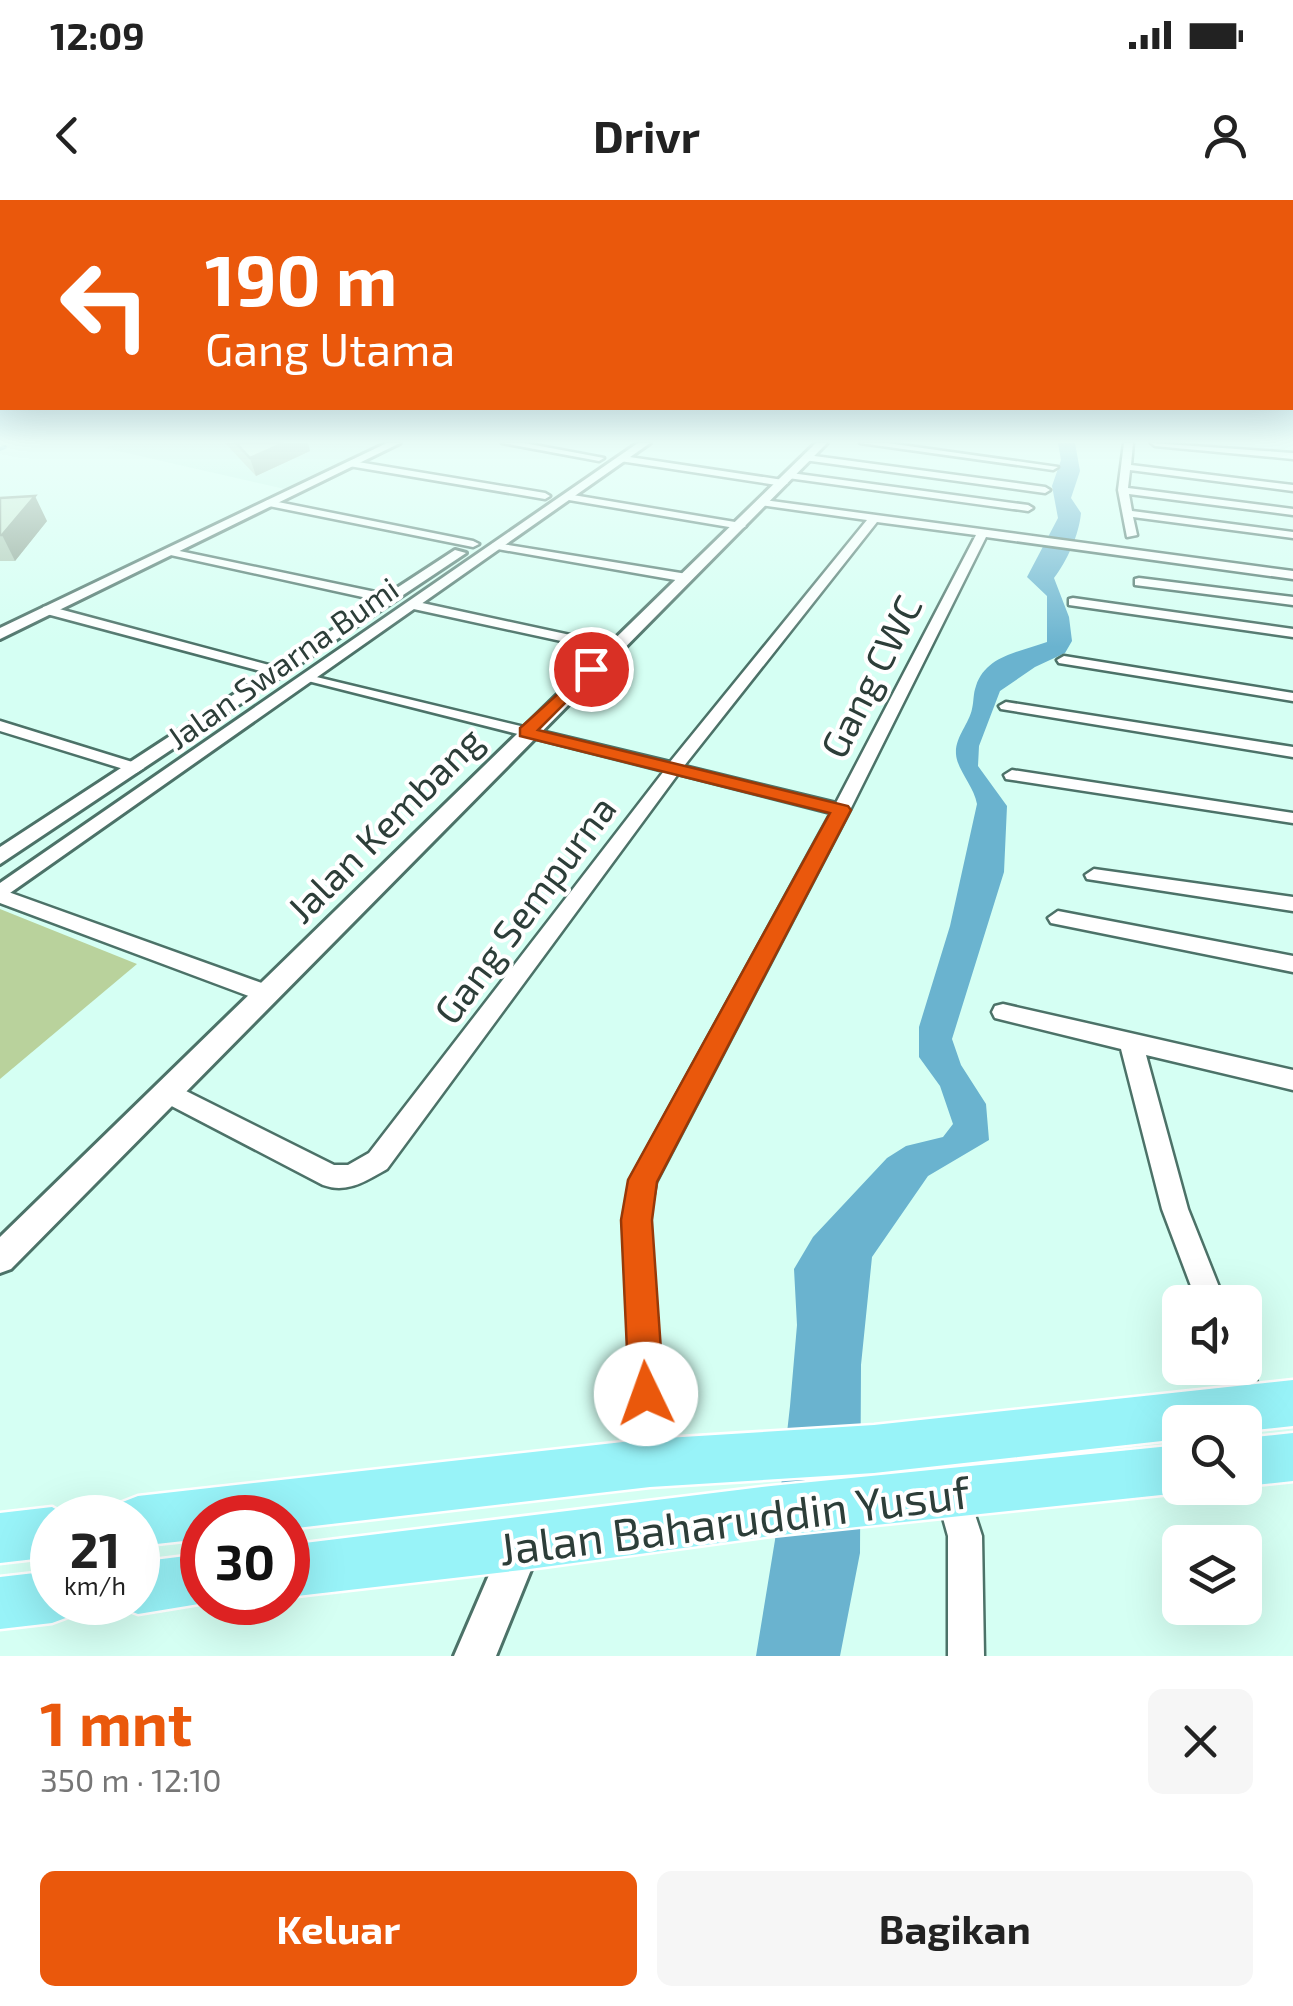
<!DOCTYPE html>
<html lang="id">
<head>
<meta charset="utf-8">
<style>
	body { margin:0; font-family:"Exo 2",sans-serif; background:#f6f6f6; color:#222; height:100vh; display:flex; flex-direction:column; font-size:38px; white-space:nowrap }
	* { box-sizing:border-box; margin:0 }
	p { font-size:32px; color:#767676 }
	.icon { flex:none; width:55px; height:55px; fill:none; stroke:currentColor; stroke-width:2; stroke-linecap:round; stroke-linejoin:round }
	.map { position:relative; height:1456px; overflow:hidden }
	.panel { display:flex; flex-direction:column; background:#fff; flex:1 }
	.panel>* { flex:none }
	.hud { position:absolute; left:0px; top:0px; width:1295px; height:210px; box-shadow:0 10px 40px #0002; background:#ea580c; color:#fff; overflow:hidden }
	.controls { position:absolute; left:1162px; top:1085px; display:grid; gap:20px }
	.controls a { display:grid; place-items:center; width:100px; height:100px; border-radius:15px; background:#fff; box-shadow:0 10px 40px #0002; font-size:50px }
	.speed { position:absolute; left:30px; top:1295px; display:flex; gap:20px; font-size:50px; font-weight:700; text-align:center }
	.speed>* { display:grid; place-content:center; width:130px; height:130px; border-radius:50%; background:#fff; box-shadow:0 10px 40px #0002; line-height:1 }
	.speed small { font-size:25px; font-weight:400 }
	.speed .limit { border:15px solid #d22; background:#fff; color:#111 }
	.pin { position:absolute; display:grid; place-items:center; width:85px; height:85px; color:#fff; margin:-42px; border:5px solid #fff; border-radius:50%; box-shadow:0 2px 10px #0007 }
	.me { position:absolute; width:110px; margin:-55px; rotate:357deg; stroke-linejoin:round; filter:drop-shadow(0 0 8px #0008) }
	.turn { display:flex; align-items:center; gap:35px; height:210px; padding:0 40px; font-size:45px }
	.turn .icon { width:130px; height:130px; stroke-width:2.5 }
	.turn b { display:block; font-size:70px; line-height:85px }
	.round { display:grid; place-items:center; flex:none; width:105px; height:105px; border-radius:15px; background:#f6f6f6 }
	.summary { display:flex; align-items:center; justify-content:space-between; height:170px; padding:0 40px }
	h1 { font-size:60px; font-weight:700; line-height:75px; color:#ea580c }
	.primary-button { display:flex; gap:20px; margin-top:auto; padding:20px 40px }
	.primary-button a { flex:1; height:115px; border-radius:15px; background:#ea580c; color:#fff; font-size:40px; font-weight:700; line-height:115px; text-align:center }
	.primary-button a+a { background:#f6f6f6; color:#222 }
	.status { display:flex; justify-content:space-between; align-items:center; height:70px; padding:0 50px; background:#fff; direction:ltr }
	.status svg { height:28px; fill:currentColor }
	header { display:flex; justify-content:space-between; align-items:center; height:130px; padding:0 40px; background:#fff; font-size:45px; font-weight:700 }
	.map>svg:first-child { display:block }
	.built { fill:#c2f5e7 }
	.green { fill:#b9d29c }
	.water { fill:#6ab3cf }
	.lines { fill:none; stroke-linecap:round; stroke-linejoin:round }
	.stream { stroke:#6ab3cf; stroke-width:4 }
	.minor-casing { stroke:#4c7268; stroke-width:5 }
	.tertiary-casing { stroke:#4c7268; stroke-width:6 }
	.primary-casing { stroke:#fff; stroke-width:5 }
	.minor { fill:#fff; fill-rule:evenodd }
	.tertiary { fill:#fff; fill-rule:evenodd }
	.primary { fill:#98f3f8; fill-rule:evenodd }
	.wall { fill:#aec8b4 }
	.shaded-wall { fill:#8da292 }
	.building { fill:#cae8d1; stroke:#8da292; stroke-width:2.5 }
	.route { fill:#ea580c; stroke:#983908; stroke-width:2.5 }
	.labels { text-anchor:middle; dominant-baseline:central; stroke-width:8; stroke-linejoin:round; paint-order:stroke }
	.far-street-label { font-size:32px; fill:#2d3e39; stroke:#fff }
	.street-label { font-size:38px; fill:#2d3e39; stroke:#fff }
	.near-street-label { font-size:45px; fill:#2d3e39; stroke:#fff }
</style>
</head>
<body>
<div class="status"><b>12:09</b><svg viewBox="0 0 49 12"><path d="M0 12V9h3v3zM5 12V6h3v6zM10 12V3h3v9zM15 12V0h3v12zM26 1h20v11H26zM47 4h2v5h-2z"/></svg></div>
<header><svg class="icon" aria-label="back" viewBox="0 0 24 24"><path d="M15 5l-7 7 7 7"/></svg>Drivr<svg class="icon" aria-label="person" viewBox="0 0 24 24"><circle cx="12" cy="8" r="4"/><path d="M4 21q1-7 8-7t8 7"/></svg></header>
<div class="map">
<svg width="1293" height="1456" viewBox="0 0 1293 1456">
	<rect width="100%" height="100%" fill="#d5fff3"/>
	<path class="built" d="M 118,243 L 344,243 L 375,248 L 289,290 L 105,248 Z"/>
	<path class="green" d="M 0,709 L 137,764 L 0,879 Z"/>
	<path class="water" d="M 1058,243 L 1075,243 L 1080,271 L 1071,298 L 1081,313 C 1079,335 1067,361 1054,378 L 1069,417 L 1072,441 L 1065,453 L 1035,467 L 1000,491 L 979,546 L 978,566 L 1007,606 L 1004,672 L 952,839 L 961,865 L 986,904 L 989,940 L 928,976 L 872,1057 L 861,1165 L 860,1353 L 840,1456 L 756,1456 L 775,1340 L 790,1206 L 797,1125 L 794,1069 L 813,1037 L 887,958 L 906,946 L 943,937 L 953,924 L 940,886 L 919,857 L 919,827 L 950,726 L 977,604 C 974,586 957,570 956,554 C 955,537 969,524 972,509 C 974,501 973,494 976,486 C 986,455 1020,452 1047,442 L 1047,396 L 1027,377 L 1058,318 L 1052,286 L 1061,260 Z"/>
	<g class="lines">
		<path class="stream" d="M 0,249 L 5,247"/>
		<g class="minor-casing">
			<path id="minor" d="M 502,243 L 524,243 L 604,258 L 599,261 Z
				M 860,243 L 887,243 L 1058,267 L 1053,270 Z
				M 1124,243 L 1133,243 L 1131,265 L 1293,285 L 1293,291 L 1130,270 L 1128,288 L 1293,309 L 1293,315 L 1129,294 L 1132,311 L 1293,332 L 1293,338 L 1133,317 L 1137,335 L 1127,337 L 1118,290 Z
				M 1151,243 L 1293,253 L 1293,259 L 1155,246 Z
				M 807,255 L 1045,287 L 1050,290 L 1045,293 L 804,260 Z
				M 623,256 L 783,280 L 788,283 L 783,286 L 620,261 Z
				M 352,261 L 545,293 L 550,296 L 545,299 L 349,266 Z
				M 791,273 L 1028,305 L 1033,308 L 1028,311 L 788,278 Z
				M 567,294 L 741,323 L 746,326 L 741,329 L 563,299 Z
				M 268,300 L 473,341 L 479,344 L 473,347 L 264,305 L 263,303 Z
				M 764,300 L 1293,371 L 1293,379 L 986,337 L 850,610 L 656,982 L 649,1020 L 666,1263 L 661,1274 L 650,1279 L 639,1274 L 634,1263 L 623,1020 L 630,980 L 831,613 L 678,574 L 387,969 C 366,981 347,994 323,985 L 160,900 L 156,893 L 160,886 L 168,883 L 176,886 L 334,965 L 348,965 L 369,953 L 664,571 L 304,480 L 304,474 L 670,562 L 867,320 L 760,305 L 759,303 ZM 877,322 L 976,335 L 836,603 L 684,566 Z
				M 496,343 L 687,374 L 693,378 L 687,382 L 492,348 L 492,344 Z
				M 170,349 L 390,395 L 396,399 L 390,403 L 166,354 L 164,352 Z
				M 1139,378 L 1293,397 L 1293,405 L 1135,385 L 1135,379 Z
				M 1073,398 L 1293,429 L 1293,437 L 1069,405 L 1069,399 Z
				M 413,401 L 612,444 L 619,448 L 612,452 L 409,408 L 407,405 Z
				M 48,406 L 284,469 L 286,472 L 279,476 L 43,413 L 43,407 Z
				M 1064,456 L 1293,493 L 1293,501 L 1059,463 L 1057,460 Z
				M 1006,502 L 1293,547 L 1293,557 L 1001,509 L 999,506 Z
				M 0,521 L 142,565 L 144,568 L 136,573 L 130,571 L 0,531 Z
				M 1012,570 L 1293,613 L 1293,623 L 1006,579 L 1004,575 Z
				M 1094,669 L 1293,697 L 1293,711 L 1087,679 L 1085,675 Z
				M 0,689 L 273,787 L 276,793 L 273,799 L 257,799 L 0,703 Z
				M 1058,711 L 1293,756 L 1293,772 L 1051,723 L 1048,718 Z
				M 1003,804 L 1293,870 L 1293,890 L 1146,855 L 1188,1009 L 1225,1102 L 1197,1102 L 1162,1009 L 1121,849 L 995,818 L 992,812 L 995,806 Z
				M 1245,1156 L 1268,1206 L 1264,1217 L 1253,1221 L 1242,1217 L 1222,1168 L 1245,1168 Z
				M 952,1277 L 964,1281 L 982,1336 L 984,1456 L 948,1456 L 948,1336 L 936,1293 L 940,1281 Z"/>
		</g>
		<g class="tertiary-casing">
			<path id="tertiary" d="M 387,243 L 400,243 L 0,439 L 0,428 Z
				M 638,243 L 650,243 L 0,700 L 0,683 Z
				M 816,243 L 827,243 L 11,1069 L 0,1073 L 0,1037 Z
				M 455,350 L 466,353 L 0,664 L 0,647 Z
				M 522,1326 L 536,1331 L 541,1345 L 496,1456 L 454,1456 L 508,1331 Z"/>
		</g>
		<g class="primary-casing">
			<path id="primary" d="M 1293,1180 L 1293,1226 L 1245,1231 L 1245,1222 L 1180,1222 L 1180,1239 L 874,1273 L 650,1287 L 288,1329 L 288,1318 L 202,1318 L 202,1339 L 138,1346 L 138,1318 L 114,1318 L 120,1303 L 138,1296 L 650,1239 L 874,1225 Z
				M 1293,1233 L 1293,1281 L 1245,1286 L 1245,1238 Z
				M 1180,1245 L 1180,1288 L 1194,1288 L 1180,1293 L 771,1336 L 522,1370 L 288,1397 L 288,1345 L 771,1286 Z
				M 52,1307 L 71,1318 L 52,1318 L 52,1357 L 0,1363 L 0,1313 Z
				M 202,1354 L 202,1402 L 211,1402 L 138,1414 L 119,1407 L 118,1402 L 138,1402 L 138,1362 Z
				M 52,1371 L 52,1402 L 76,1402 L 71,1416 L 52,1423 L 0,1429 L 0,1377 Z"/>
		</g>
		<use href="#minor" class="minor"/>
		<use href="#tertiary" class="tertiary"/>
		<use href="#primary" class="primary"/>
	</g>
	<path class="wall" d="M 225,243 L 308,243 L 310,251 L 256,276 Z
		M 0,298 L 47,321 L 15,361 L 0,361 Z"/>
	<path class="shaded-wall" d="M 284,243 L 308,243 L 310,251 L 256,276 L 250,258 Z
		M 35,296 L 47,321 L 15,361 L 2,335 Z"/>
	<path class="building" d="M 236,243 L 284,243 L 250,258 Z
		M 35,296 L 2,335 L 0,335 L 0,298 Z"/>
	<linearGradient id="sky" x2="0" y2="1"><stop stop-color="#75b4de"/><stop offset="0.54" stop-color="#ecfffa"/><stop offset="1" stop-color="#ecfffa" stop-opacity="0"/></linearGradient>
	<rect width="1293" height="447" fill="url(#sky)"/>
	<path class="route" d="M 591,464 L 599,469 L 538,530 L 848,606 L 851,610 L 657,982 L 652,1020 L 664,1194 L 659,1206 L 646,1211 L 634,1206 L 629,1194 L 621,1020 L 628,980 L 830,613 L 520,536 L 520,528 Z"/>
	<g class="labels">
		<g class="far-street-label">
			<text transform="translate(282 462) rotate(-35)">Jalan Swarna Bumi</text>
		</g>
		<g class="street-label">
			<text transform="translate(870 476) rotate(-63)">Gang CWC</text>
			<text transform="translate(384 624) rotate(-45)">Jalan Kembang</text>
			<text transform="translate(524 709) rotate(-53)">Gang Sempurna</text>
		</g>
		<g class="near-street-label">
			<text transform="translate(734 1319) rotate(-7)">Jalan Baharuddin Yusuf</text>
		</g>
	</g>
</svg>
<div class="controls">
<a><svg class="icon" aria-label="sound" viewBox="0 0 24 24"><path d="M4 9h4l5-4v14l-5-4H4zM17 9q2 3 0 6"/></svg></a>
<a><svg class="icon" aria-label="search" viewBox="0 0 24 24"><circle cx="10" cy="10" r="6"/><path d="M15 15l6 6"/></svg></a>
<a><svg class="icon" aria-label="layers" viewBox="0 0 24 24"><path d="M12 4l9 5-9 5-9-5zM3 14l9 5 9-5"/></svg></a>
</div>
<div class="speed"><div>21<small>km/h</small></div><div class="limit">30</div></div>
<div class="pin" style="left:591px;top:469px;background:#d93025"><svg class="icon" aria-label="arrive" viewBox="0 0 24 24"><path d="M6 21V4h12l-3 4 3 4H6"/></svg></div>
<svg class="me" style="left:646px;top:1194px" viewBox="-20 -20 40 40"><circle r="19" fill="#fff"/><path d="M0-13L10 11 0 6-10 11z" fill="#ea580c"/></svg>
<div class="hud">
<div class="turn"><svg class="icon" aria-label="left" viewBox="0 0 24 24"><path d="M17 20v-9H6M10 6l-5 5 5 5"/></svg><div><b>190 m</b>Gang Utama</div></div>
</div>
</div>
<section class="panel">
<div class="summary"><div><h1>1 mnt</h1><p>350 m · 12:10</p></div><a class="round"><svg class="icon" aria-label="close" viewBox="0 0 24 24"><path d="M6 6l12 12M18 6L6 18"/></svg></a></div>
<div class="primary-button"><a>Keluar</a><a>Bagikan</a></div>
</section>
</body>
</html>
